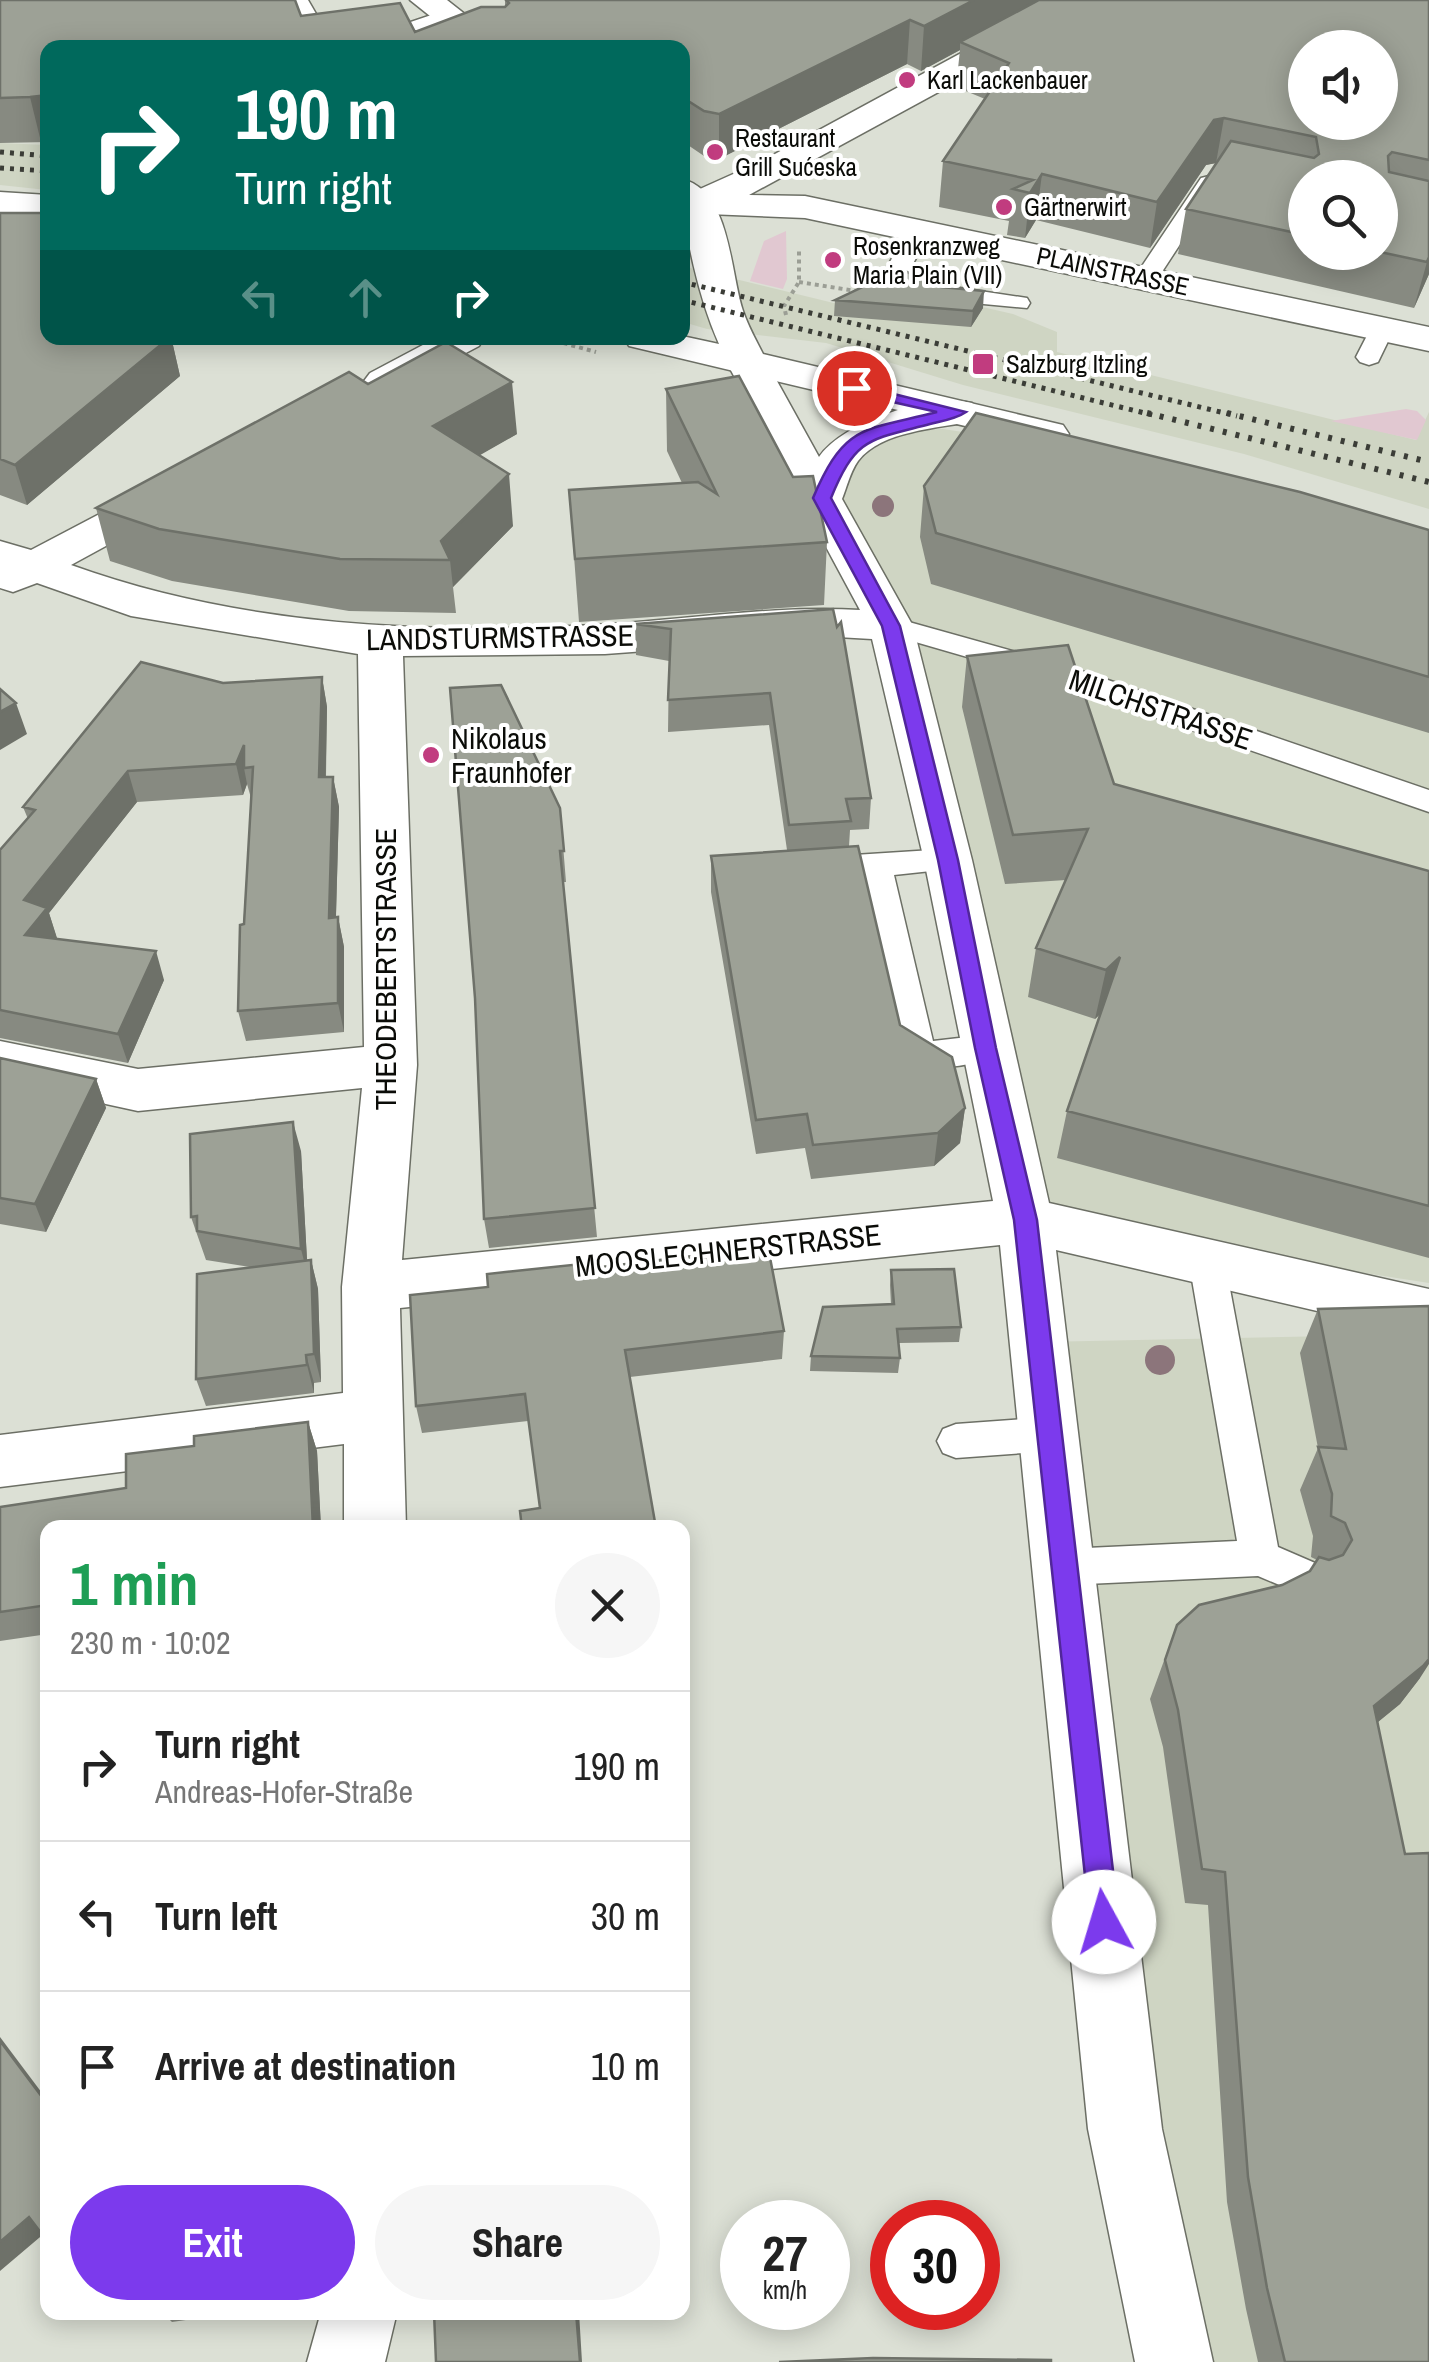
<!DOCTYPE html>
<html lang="en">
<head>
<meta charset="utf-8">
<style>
	body { margin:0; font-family:"Archivo Narrow",sans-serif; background:#f6f6f6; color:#222; height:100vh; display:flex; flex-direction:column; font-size:38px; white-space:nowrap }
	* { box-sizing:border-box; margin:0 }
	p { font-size:32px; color:#767676 }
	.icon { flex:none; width:55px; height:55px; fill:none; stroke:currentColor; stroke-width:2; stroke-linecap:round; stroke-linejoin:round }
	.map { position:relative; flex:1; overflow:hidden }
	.side { position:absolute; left:40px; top:1520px; width:650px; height:800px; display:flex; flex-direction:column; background:#fff; border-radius:20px; box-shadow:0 5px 25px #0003 }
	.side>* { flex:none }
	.hud { position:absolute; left:40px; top:40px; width:650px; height:305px; border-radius:20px; box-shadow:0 5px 25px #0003; background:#00695c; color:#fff; overflow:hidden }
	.buttons { position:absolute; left:1288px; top:30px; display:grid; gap:20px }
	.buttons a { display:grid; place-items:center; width:110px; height:110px; border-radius:50%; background:#fff; box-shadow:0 5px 25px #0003; font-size:50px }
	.speed { position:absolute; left:720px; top:2200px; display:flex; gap:20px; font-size:50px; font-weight:700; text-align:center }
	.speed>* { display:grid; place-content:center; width:130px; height:130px; border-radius:50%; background:#fff; box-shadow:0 5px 25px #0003; line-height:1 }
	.speed small { font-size:25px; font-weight:400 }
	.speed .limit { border:15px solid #d22; background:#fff; color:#111 }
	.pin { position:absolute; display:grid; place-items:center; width:85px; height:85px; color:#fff; margin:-42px; border:5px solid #fff; border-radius:50%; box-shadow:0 2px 10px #0007 }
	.me { position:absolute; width:110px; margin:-55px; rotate:354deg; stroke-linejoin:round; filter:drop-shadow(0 0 8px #0008) }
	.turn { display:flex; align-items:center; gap:35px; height:210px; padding:0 30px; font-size:45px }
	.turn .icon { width:130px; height:130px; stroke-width:2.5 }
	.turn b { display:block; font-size:70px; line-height:85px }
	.lanes { display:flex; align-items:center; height:95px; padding:0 30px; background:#0003; justify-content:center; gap:50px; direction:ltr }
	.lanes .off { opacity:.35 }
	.round { display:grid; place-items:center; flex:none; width:105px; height:105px; border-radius:52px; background:#f6f6f6 }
	.summary { display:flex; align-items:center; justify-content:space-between; height:170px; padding:0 30px }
	h1 { font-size:60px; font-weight:700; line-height:75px; color:#1e9e55 }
	.cta { display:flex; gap:20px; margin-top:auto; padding:20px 30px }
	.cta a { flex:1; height:115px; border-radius:60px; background:#7c3aed; color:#fff; font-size:40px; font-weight:700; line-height:115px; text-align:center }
	.cta a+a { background:#f6f6f6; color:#222 }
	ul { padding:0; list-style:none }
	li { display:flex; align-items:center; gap:30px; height:150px; padding:0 30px; border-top:2px solid #e0e0e0 }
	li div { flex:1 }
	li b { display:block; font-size:38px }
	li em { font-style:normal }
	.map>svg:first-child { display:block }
	.built { fill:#cfd5c3 }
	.green { fill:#e1c8d1 }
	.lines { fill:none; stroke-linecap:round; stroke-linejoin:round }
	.lane-casing { stroke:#6c6f65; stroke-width:3 }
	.street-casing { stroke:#6c6f65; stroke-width:3 }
	.secondary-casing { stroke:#6c6f65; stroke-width:3 }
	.path { stroke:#9b9e95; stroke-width:4; stroke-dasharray:4 4; stroke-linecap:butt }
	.lane { fill:#fff; fill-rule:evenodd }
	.street { fill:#fff; fill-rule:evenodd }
	.secondary { fill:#fff; fill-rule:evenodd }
	.rail-far1 { stroke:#3b3d37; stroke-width:5; stroke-dasharray:4 6; stroke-linecap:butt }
	.rail { stroke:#3b3d37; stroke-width:6; stroke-dasharray:4 9; stroke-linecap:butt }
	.tree { fill:#8c757b }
	.wall { fill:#878a81; fill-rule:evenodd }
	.shaded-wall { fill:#6e7169 }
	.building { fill:#9da196; stroke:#6e7169; stroke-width:2.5; fill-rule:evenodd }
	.route { fill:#7c3aed; stroke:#51269a; stroke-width:2.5 }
	.poi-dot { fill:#c13c7f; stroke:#fff; stroke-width:4 }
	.labels { text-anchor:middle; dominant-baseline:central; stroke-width:8; stroke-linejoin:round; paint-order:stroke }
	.far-poi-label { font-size:25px; fill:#0b0c08; stroke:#fff; text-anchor:start }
	.far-street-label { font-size:25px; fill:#0b0c08; stroke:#fff }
	.street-label { font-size:30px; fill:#0b0c08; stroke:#fff }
	.poi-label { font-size:30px; fill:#0b0c08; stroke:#fff; text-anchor:start }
</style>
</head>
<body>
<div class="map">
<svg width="1429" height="2362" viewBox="0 0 1429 2362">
	<rect width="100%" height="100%" fill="#dce0d5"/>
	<path class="built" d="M 0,143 L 47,145 L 47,190 L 0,185 Z
		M 682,266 L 850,307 L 890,286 L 1013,314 L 1057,332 L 1057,352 L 1416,440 L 1429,412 L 1429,509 L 1244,454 L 963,385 L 826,343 L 707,329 L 683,322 Z
		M 943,429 L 1010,439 L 1429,553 L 1429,1283 L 1025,1220 L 935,808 L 822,498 L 850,458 L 893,431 Z
		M 1429,1334 L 1429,2362 L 1176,2362 L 1040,1342 Z"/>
	<path class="green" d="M 786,231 L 787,279 L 783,289 L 750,281 L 764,241 Z
		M 1406,409 L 1417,411 L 1426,420 L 1417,440 L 1331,421 Z"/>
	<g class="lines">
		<g class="lane-casing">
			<path id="lane" d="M 288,0 L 308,0 L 326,31 C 370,43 407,21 448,10 L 458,16 C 428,46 350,50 311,39 Z
				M 1209,176 L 1220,183 L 1158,278 L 1146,285 L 1137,283 L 1134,278 L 1201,178 Z
				M 919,224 L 931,231 L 910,269 L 947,286 L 1027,298 L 1030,303 L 1027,308 L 941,300 L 888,277 L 884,272 L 911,226 Z
				M 1382,322 L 1394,329 L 1378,362 L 1369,365 L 1360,362 L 1356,357 L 1373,324 Z
				M 891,617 L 1070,667 L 1429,790 L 1429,812 L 1050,681 L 881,632 L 877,626 L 881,620 Z
				M 948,849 L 959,852 L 964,860 L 959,868 L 894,875 L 933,1041 L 985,1035 L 997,1039 L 1002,1048 L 997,1057 C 972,1065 933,1072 908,1064 L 903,1055 L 863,877 L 843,874 L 838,866 L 843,858 L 854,855 Z
				M 1207,1247 L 1220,1252 L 1225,1262 L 1278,1547 L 1322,1566 L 1328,1579 L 1322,1592 L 1308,1597 L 1258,1576 L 1065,1585 L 1051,1580 L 1045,1567 L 1051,1554 L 1065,1549 L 1237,1541 L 1189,1262 L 1194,1252 Z
				M 1050,1417 L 1063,1422 L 1069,1434 L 1063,1446 L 1050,1451 L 956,1458 L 943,1453 L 937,1441 L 943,1429 L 956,1424 Z"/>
		</g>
		<g class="street-casing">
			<path id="street" d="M 1059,0 L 1099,0 L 1095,7 L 749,195 L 805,196 L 1429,327 L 1429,351 L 805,218 L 682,213 L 682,197 L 760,162 Z
				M 436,338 L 484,338 L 479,346 L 398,389 L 384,393 L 370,389 L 364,381 L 370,373 Z
				M 747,351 L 761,355 L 767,363 L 819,457 C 844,421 931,393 972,403 L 978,412 L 972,421 C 938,429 882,430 858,461 C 850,472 847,487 842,499 L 913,626 L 972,860 L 1049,1203 L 1429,1289 L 1429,1337 L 1056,1250 L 1162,2129 L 1213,2362 L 1135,2362 L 1088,2129 L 1000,1245 L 400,1308 L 406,1528 L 344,1528 L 344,1444 L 0,1487 L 0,1435 L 343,1393 L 342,1287 L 362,1088 L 138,1111 L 0,1081 L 0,1041 L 138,1069 L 364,1047 L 358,654 L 131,616 L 37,583 L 13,592 L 0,588 L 0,541 L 31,550 L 151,487 L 166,483 L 181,487 L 187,496 L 181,505 L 71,565 C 242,627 429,635 610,624 C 693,619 778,605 860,610 L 727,363 L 733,355 ZM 837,637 L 872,639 L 924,860 L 993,1201 L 402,1260 L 417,1065 L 403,656 L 605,654 Z
				M 321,2312 L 397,2312 L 385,2362 L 307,2362 Z"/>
		</g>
		<g class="secondary-casing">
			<path id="secondary" d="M 410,0 L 447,0 L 508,48 L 470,48 Z
				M 682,179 C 731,191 730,273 743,311 C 748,326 756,340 763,354 L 1063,425 L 1069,434 L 1063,443 L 1049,446 L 629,346 L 624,338 L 682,336 L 719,344 C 699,299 682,228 682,179 Z
				M 0,192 L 48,195 L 48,217 L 0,214 Z"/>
		</g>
		<path class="path" d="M 799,282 L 856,291
			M 786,315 L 784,306 L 799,282 L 799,251
			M 516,343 L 556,341 L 596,352"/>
		<use href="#lane" class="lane"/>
		<use href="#street" class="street"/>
		<use href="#secondary" class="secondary"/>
		<path class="rail-far1" d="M 0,152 L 48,156
			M 0,168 L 48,171
			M 682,282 L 1237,416
			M 682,300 L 1157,416"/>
		<path class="rail" d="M 1147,413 L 1429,482
			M 1227,413 L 1429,462"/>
	</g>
	<g class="tree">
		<circle cx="883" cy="506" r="11"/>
		<circle cx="1160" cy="1360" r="15"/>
	</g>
	<path class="wall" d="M 0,0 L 301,16 L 415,32 L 505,7 L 505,0 L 1429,0 L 1429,274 L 1414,308 L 1178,254 L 1186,209 L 1216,163 L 1206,165 L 1150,248 L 1036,220 L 1025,238 L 1007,235 L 1009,221 L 939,207 L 943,161 L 985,99 L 956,87 L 960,50 L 921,71 L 907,64 L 719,159 L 704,156 L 682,141 L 682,48 L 48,48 L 48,142 L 0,143 ZM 1305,178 L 1380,178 L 1380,252 L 1305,252 Z
		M 0,213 L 48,338 L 177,338 L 172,341 L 180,376 L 27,505 L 0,495 Z
		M 835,300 L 983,308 L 971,327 L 834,316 Z
		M 368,384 L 517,434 L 479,455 L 513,526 L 453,587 L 456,613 L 349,611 L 172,581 L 110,561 L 96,508 Z
		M 666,389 L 827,542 L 824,605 L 579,622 L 569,490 L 682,483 L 667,451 Z
		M 924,486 L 1429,530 L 1429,733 L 931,584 L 920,537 Z
		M 833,609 L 871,798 L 869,829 L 850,830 L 849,846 L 900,1025 L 965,1108 L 960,1143 L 934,1166 L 811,1179 L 805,1148 L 756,1154 L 711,892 L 711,856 L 787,850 L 769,725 L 668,732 L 669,661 L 636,655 L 635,624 Z
		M 967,656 L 1114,784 L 1429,871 L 1429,1258 L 1057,1158 L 1067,1111 L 1100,1014 L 1095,1019 L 1028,997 L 1036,948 L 1066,880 L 1005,884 L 962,707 Z
		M 322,677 L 327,707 L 326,777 L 333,777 L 339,807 L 336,917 L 338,917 L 344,947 L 344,1032 L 246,1041 L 238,1011 L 251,798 L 247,784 L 243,795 L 137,802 L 49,913 L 57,939 L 164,980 L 128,1063 L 0,1038 L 0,850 L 28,819 L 23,807 L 223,683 Z
		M 560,808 L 566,882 L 563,882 L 597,1237 L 489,1248 L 484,1219 Z
		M 0,1058 L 96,1079 L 106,1108 L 46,1232 L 0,1224 Z
		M 301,1151 L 307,1261 L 311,1260 L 318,1289 L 321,1382 L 314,1383 L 314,1393 L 206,1406 L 196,1379 L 250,1267 L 206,1260 L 191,1217 Z
		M 601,1267 L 784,1331 L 782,1359 L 630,1377 L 540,1508 L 528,1421 L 422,1433 L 416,1406 Z
		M 891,1270 L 961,1327 L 959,1342 L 899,1343 L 900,1358 L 898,1373 L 810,1371 L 811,1356 L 891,1305 L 890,1285 Z
		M 1318,1309 L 1420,1678 L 1400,1704 L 1378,1722 L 1429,2362 L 1258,2362 L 1246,2309 L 1227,2202 L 1208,1905 L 1185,1903 L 1163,1747 L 1150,1699 L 1177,1625 L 1282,1585 L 1310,1571 L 1317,1560 L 1311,1557 L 1313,1536 L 1300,1490 L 1318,1448 L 1300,1353 Z
		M 308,1422 L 317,1451 L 321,1528 L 48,1528 L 48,1634 L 0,1641 L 0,1507 L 126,1488 L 194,1446 Z
		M 162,2312 L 241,2312 L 172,2322 Z"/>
	<path class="shaded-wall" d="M 974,0 L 1051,0 L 960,42 L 960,50 L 921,71 L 924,26 Z
		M 910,20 L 907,64 L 719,159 L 719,114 Z
		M 48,95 L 48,142 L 41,142 L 30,97 Z
		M 1224,118 L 1216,163 L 1206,165 L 1150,248 L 1157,202 L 1214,120 Z
		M 1042,174 L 1036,220 L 1025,238 L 1030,193 Z
		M 1429,257 L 1429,274 L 1414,308 L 1427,262 Z
		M 984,291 L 983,308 L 971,327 L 973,311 Z
		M 140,338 L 177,338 L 172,341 L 180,376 L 27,505 L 15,465 Z
		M 512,382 L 517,434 L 440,478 L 433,426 Z
		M 509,474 L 513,526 L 453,587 L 450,560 L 441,541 Z
		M 322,677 L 327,707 L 325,808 L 319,777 Z
		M 16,703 L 27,734 L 0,750 L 0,712 Z
		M 244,745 L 244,768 L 247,784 L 243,795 L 236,764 Z
		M 128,771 L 137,802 L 49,913 L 57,938 L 36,964 L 25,935 L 24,900 Z
		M 333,777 L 339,807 L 335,948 L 329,918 Z
		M 338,917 L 344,947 L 344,1032 L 338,1003 Z
		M 156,951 L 164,980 L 128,1063 L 118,1034 Z
		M 1120,957 L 1109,1006 L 1095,1019 L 1106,970 Z
		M 96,1079 L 106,1108 L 46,1232 L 35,1204 Z
		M 965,1108 L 960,1143 L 934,1166 L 938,1133 Z
		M 293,1122 L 301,1151 L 308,1277 L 301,1249 Z
		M 311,1260 L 318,1289 L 321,1382 L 314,1354 Z
		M 306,1355 L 314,1383 L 314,1393 L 307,1365 Z
		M 308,1422 L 317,1451 L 321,1528 L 313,1528 Z
		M 1429,1659 L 1429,1664 L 1420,1678 L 1400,1704 L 1352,1743 L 1374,1706 Z
		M 0,2037 L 48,2101 L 48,2105 L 0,2041 Z
		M 29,2217 L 46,2232 L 0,2271 L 0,2242 Z
		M 576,2312 L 579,2312 L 582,2362 L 580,2362 Z"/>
	<path class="building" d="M 0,0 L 295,0 L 301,16 L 400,3 L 415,32 L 481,7 L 505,7 L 509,3 L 506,0 L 974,0 L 924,26 L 910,20 L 719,114 L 704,111 L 682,97 L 682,48 L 48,48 L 48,95 L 30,97 L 0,98 Z
		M 1039,0 L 1429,0 L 1429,160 L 1392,152 L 1388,156 L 1389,172 L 1429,181 L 1429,257 L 1427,262 L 1380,252 L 1380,178 L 1305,178 L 1305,235 L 1186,209 L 1231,141 L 1314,158 L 1319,154 L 1316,137 L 1224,118 L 1214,120 L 1157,202 L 1042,174 L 1030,193 L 1013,189 L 1033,180 L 943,161 L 1009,63 L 960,42 ZM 1305,48 L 1380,48 L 1380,122 L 1305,122 Z
		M 0,213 L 48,213 L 48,338 L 169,338 L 15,465 L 0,459 Z
		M 900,269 L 941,287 L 984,291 L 973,311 L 835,300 Z
		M 446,342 L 512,382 L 433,426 L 509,474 L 441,541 L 450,560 L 340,559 L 159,529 L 96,508 L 349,372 L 368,384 Z
		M 739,376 L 793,477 L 813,476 L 827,542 L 575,559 L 569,490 L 698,482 L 717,494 L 666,389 Z
		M 976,413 L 1300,492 L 1429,530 L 1429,677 L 936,533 L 924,486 Z
		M 833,609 L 837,627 L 841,622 L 871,798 L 846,799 L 851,821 L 789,825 L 770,693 L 668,700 L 671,629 L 635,624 Z
		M 1068,645 L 1114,784 L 1429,871 L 1429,1206 L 1067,1111 L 1120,957 L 1106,970 L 1036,948 L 1088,829 L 1013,835 L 967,656 Z
		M 141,662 L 223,683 L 322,677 L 319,777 L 333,777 L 329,918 L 338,917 L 338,1003 L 238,1011 L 240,925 L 244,924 L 253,767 L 244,768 L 244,745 L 236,764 L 128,771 L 24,900 L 47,908 L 25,935 L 156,951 L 118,1034 L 0,1010 L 0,850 L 35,810 L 23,807 Z
		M 501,685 L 560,808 L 564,851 L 560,851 L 595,1208 L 484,1219 L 475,998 L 450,688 Z
		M 0,689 L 16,703 L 0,712 Z
		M 858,846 L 900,1025 L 952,1057 L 965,1108 L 938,1133 L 813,1145 L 807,1114 L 756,1120 L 711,856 Z
		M 0,1058 L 96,1079 L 35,1204 L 0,1198 Z
		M 293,1122 L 301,1249 L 197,1231 L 197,1216 L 191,1217 L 190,1134 Z
		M 768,1247 L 784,1331 L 625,1350 L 656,1528 L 522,1528 L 520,1511 L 540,1508 L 525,1394 L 416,1406 L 410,1295 L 488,1287 L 487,1274 L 600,1262 L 601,1267 Z
		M 311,1260 L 314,1354 L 306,1355 L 307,1365 L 196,1379 L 197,1274 Z
		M 954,1269 L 961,1327 L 897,1329 L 900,1358 L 811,1356 L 823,1307 L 894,1304 L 891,1270 Z
		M 1429,1306 L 1429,1659 L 1423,1666 L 1374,1706 L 1405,1854 L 1429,1853 L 1429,2362 L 1285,2362 L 1267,2288 L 1248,2177 L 1225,1872 L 1202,1869 L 1178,1710 L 1165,1660 L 1177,1625 L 1199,1605 L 1282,1585 L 1310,1571 L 1319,1557 L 1329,1560 L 1343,1555 L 1352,1540 L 1345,1523 L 1331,1516 L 1332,1494 L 1318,1447 L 1346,1449 L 1318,1309 Z
		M 308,1422 L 313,1528 L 48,1528 L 48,1605 L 0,1612 L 0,1507 L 126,1488 L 126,1454 L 194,1446 L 194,1436 Z
		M 0,2041 L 48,2105 L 48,2242 L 29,2217 L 0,2242 Z
		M 434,2312 L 576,2312 L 580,2362 L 436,2362 Z
		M 873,2358 L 1051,2360 L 1051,2362 L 779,2362 Z"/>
	<path class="route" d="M 854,384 L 966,412 C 956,419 942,421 930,424 C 869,440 856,437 831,498 L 900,626 L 958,860 L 996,1048 L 1037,1220 L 1119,1922 L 1114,1932 L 1104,1936 L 1094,1932 L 1090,1922 L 1014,1220 L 975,1048 L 938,860 L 882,626 L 813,498 C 845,423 863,431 937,412 L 848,392 L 848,385 Z"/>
	<g class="poi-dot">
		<circle cx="907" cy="80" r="10"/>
		<circle cx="715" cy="152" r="10"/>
		<circle cx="1004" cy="207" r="10"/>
		<circle cx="833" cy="260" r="10"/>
		<rect x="971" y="352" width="24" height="24" rx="5"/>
		<circle cx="431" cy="755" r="10"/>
	</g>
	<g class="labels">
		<g class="far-poi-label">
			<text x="927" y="80">Karl Lackenbauer</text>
			<text x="735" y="138">Restaurant<tspan x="735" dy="29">Grill Sućeska</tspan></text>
			<text x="1024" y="207">Gärtnerwirt</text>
			<text x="853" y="246">Rosenkranzweg<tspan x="853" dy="29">Maria Plain (VII)</tspan></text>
			<text x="1006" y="364">Salzburg Itzling</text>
		</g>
		<g class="far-street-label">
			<text transform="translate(1113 271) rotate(12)">PLAINSTRASSE</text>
		</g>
		<g class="street-label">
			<text transform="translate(500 637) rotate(-1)">LANDSTURMSTRASSE</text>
			<text transform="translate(1161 709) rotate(19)">MILCHSTRASSE</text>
			<text transform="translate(385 969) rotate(-90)">THEODEBERTSTRASSE</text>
			<text transform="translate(728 1250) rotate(-6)">MOOSLECHNERSTRASSE</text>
		</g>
		<g class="poi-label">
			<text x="451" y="738">Nikolaus<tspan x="451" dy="34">Fraunhofer</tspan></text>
		</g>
	</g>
</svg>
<div class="buttons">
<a><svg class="icon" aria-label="sound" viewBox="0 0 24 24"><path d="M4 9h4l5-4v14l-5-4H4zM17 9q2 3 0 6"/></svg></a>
<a><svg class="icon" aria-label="search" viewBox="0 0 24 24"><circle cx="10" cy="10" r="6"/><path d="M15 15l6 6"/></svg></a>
</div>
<div class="speed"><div>27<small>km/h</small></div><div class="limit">30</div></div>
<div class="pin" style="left:854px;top:388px;background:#d93025"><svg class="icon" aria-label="arrive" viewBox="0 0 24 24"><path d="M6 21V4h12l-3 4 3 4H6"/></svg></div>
<svg class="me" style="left:1104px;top:1922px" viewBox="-20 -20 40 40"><circle r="19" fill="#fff"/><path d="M0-13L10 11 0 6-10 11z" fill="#7c3aed"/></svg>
<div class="hud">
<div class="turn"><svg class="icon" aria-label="right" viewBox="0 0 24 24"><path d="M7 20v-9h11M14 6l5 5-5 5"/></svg><div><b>190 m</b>Turn right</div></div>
<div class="lanes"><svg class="icon off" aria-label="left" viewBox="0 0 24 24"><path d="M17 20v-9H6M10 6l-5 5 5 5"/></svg><svg class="icon off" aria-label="ahead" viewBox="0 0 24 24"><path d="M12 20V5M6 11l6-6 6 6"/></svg><svg class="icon" aria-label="right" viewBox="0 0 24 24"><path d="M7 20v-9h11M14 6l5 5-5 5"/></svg></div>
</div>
<section class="side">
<div class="summary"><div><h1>1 min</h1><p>230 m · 10:02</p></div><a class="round"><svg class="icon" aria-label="close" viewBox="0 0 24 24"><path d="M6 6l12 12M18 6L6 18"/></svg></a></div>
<ul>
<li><svg class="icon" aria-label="right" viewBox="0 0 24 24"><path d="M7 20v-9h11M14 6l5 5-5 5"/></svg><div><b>Turn right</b><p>Andreas-Hofer-Straße</p></div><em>190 m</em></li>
<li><svg class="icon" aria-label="left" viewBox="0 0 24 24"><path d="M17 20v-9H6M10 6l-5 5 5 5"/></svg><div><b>Turn left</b></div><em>30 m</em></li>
<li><svg class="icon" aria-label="arrive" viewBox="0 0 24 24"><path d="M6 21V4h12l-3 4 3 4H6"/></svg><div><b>Arrive at destination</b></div><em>10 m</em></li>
</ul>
<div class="cta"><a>Exit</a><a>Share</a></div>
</section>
</div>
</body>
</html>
